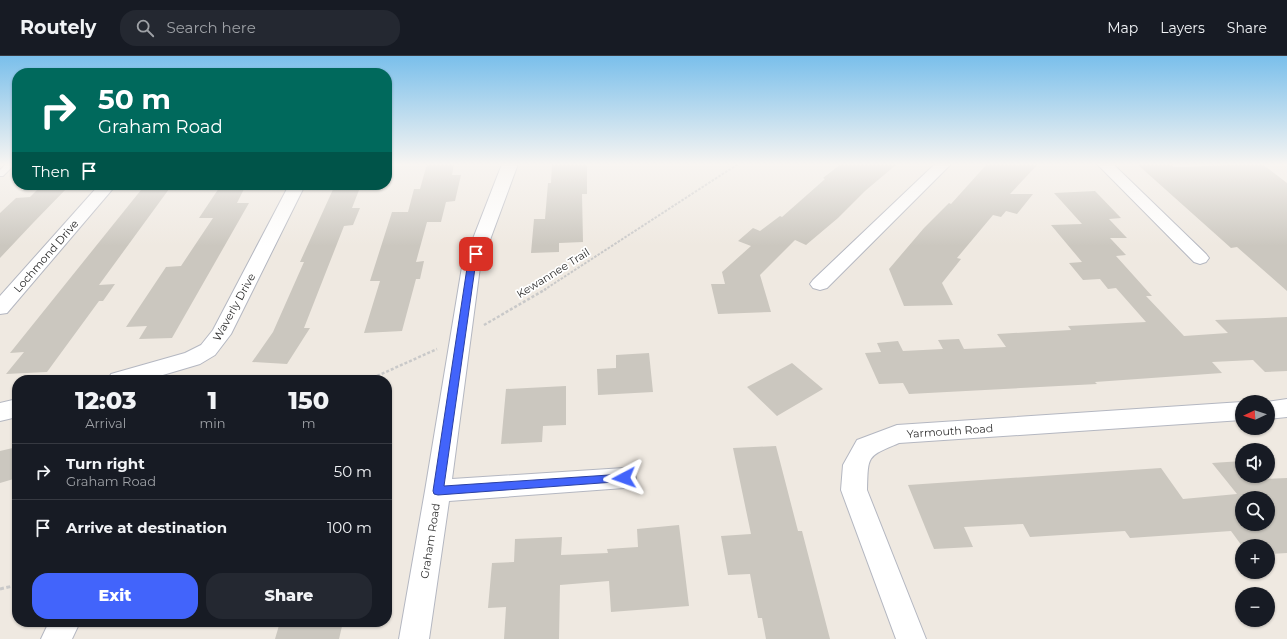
<!DOCTYPE html>
<html lang="en">
<head>
<meta charset="utf-8">
<style>
	body { margin:0; font-family:Montserrat,sans-serif; background:#242831; color:#f1f3f6; height:100vh; display:flex; flex-direction:column; font-size:15px; white-space:nowrap }
	* { box-sizing:border-box; margin:0 }
	p { font-size:13px; color:#9ea1a6 }
	.icon { flex:none; width:22px; height:22px; fill:none; stroke:currentColor; stroke-width:2; stroke-linecap:round; stroke-linejoin:round }
	.map { position:relative; flex:1; overflow:hidden }
	.panel { position:absolute; left:12px; top:319px; width:380px; height:252px; display:flex; flex-direction:column; background:#171b24; border-radius:16px; box-shadow:0 1px 3px #0004 }
	.panel>* { flex:none }
	.hud { position:absolute; left:12px; top:12px; width:380px; height:122px; border-radius:16px; box-shadow:0 1px 3px #0004; background:#00695c; color:#fff; overflow:hidden }
	.needle { width:26px; rotate:266deg }
	.fabs { position:absolute; left:1235px; top:339px; display:grid; gap:8px }
	.fabs a { display:grid; place-items:center; width:40px; height:40px; border-radius:50%; background:#171b24; box-shadow:0 1px 3px #0004; font-size:20px }
	.pin { position:absolute; display:grid; place-items:center; width:34px; height:34px; color:#fff; margin:-17px; border-radius:8px; box-shadow:0 2px 6px #0006 }
	.me { position:absolute; width:44px; margin:-22px; rotate:266deg; stroke-linejoin:round; filter:drop-shadow(0 0 3px #0008) }
	.turn { display:flex; align-items:center; gap:14px; height:84px; padding:0 20px; font-size:18px }
	.turn .icon { width:52px; height:52px; stroke-width:2.5 }
	.turn b { display:block; font-size:28px; line-height:34px }
	.then { display:flex; align-items:center; height:38px; padding:0 20px; background:#0003; gap:8px; font-size:15px }
	.eta { display:flex; justify-content:space-evenly; align-items:center; height:68px; text-align:center }
	.eta b { font-size:24px; font-weight:800; line-height:28px }
	.primary-button { display:flex; gap:8px; margin-top:auto; padding:8px 20px }
	.primary-button a { flex:1; height:46px; border-radius:16px; background:#4264fb; color:#fff; font-size:16px; font-weight:800; line-height:46px; text-align:center }
	.primary-button a+a { background:#242831; color:#f1f3f6 }
	ul { padding:0; list-style:none }
	li { display:flex; align-items:center; gap:12px; height:56px; padding:0 20px; border-top:1px solid #363941 }
	li div { flex:1 }
	li b { display:block; font-size:15px }
	li em { font-style:normal }
	header { display:flex; align-items:center; gap:24px; box-sizing:border-box; height:56px; padding:0 20px; background:#171b24; border-bottom:1px solid #363941 }
	header strong { font-size:19px }
	nav { display:flex; gap:22px; margin-inline-start:auto; font-size:14px }
	.search { width:280px; height:36px; background:#242831; display:flex; align-items:center; gap:10px; box-sizing:border-box; padding:0 14px; border-radius:16px; color:#9ea1a6; font-size:15px }
	.map>svg:first-child { display:block }
	.building { fill:#cbc7bf; fill-rule:evenodd }
	.lines { fill:none; stroke-linecap:round; stroke-linejoin:round }
	.service-casing { stroke:#b4b7c1; stroke-width:2 }
	.minor-casing { stroke:#b4b7c1; stroke-width:2 }
	.path-far2 { stroke:#c9c9c9; stroke-width:2; stroke-dasharray:2.5 1.5; stroke-linecap:butt }
	.path-far1 { stroke:#c9c9c9; stroke-width:2.5; stroke-dasharray:3 2; stroke-linecap:butt }
	.path { stroke:#c9c9c9; stroke-width:3; stroke-dasharray:4 2.5; stroke-linecap:butt }
	.service { fill:#fff; fill-rule:evenodd }
	.minor { fill:#fff; fill-rule:evenodd }
	.route { fill:#4264fb; stroke:#2b41a3 }
	.labels { text-anchor:middle; dominant-baseline:central; stroke-width:3.5; stroke-linejoin:round; paint-order:stroke }
	.street-label { font-size:11px; fill:#2e2e2e; stroke:#fff }
</style>
</head>
<body>
<header>
<strong>Routely</strong>
<div class="search"><svg class="icon" aria-label="search" viewBox="0 0 24 24"><circle cx="10" cy="10" r="6"/><path d="M15 15l6 6"/></svg>Search here</div>
<nav><a>Map</a><a>Layers</a><a>Share</a></nav>
</header>
<div class="map">
<svg width="1287" height="583" viewBox="0 0 1287 583">
	<rect width="100%" height="100%" fill="#efe9e1"/>
	<path class="building" d="M 427,108 L 454,108 L 452,119 L 461,119 L 455,145 L 446,146 L 441,166 L 427,166 L 416,206 L 424,205 L 420,223 L 416,223 L 402,275 L 364,277 L 380,225 L 370,225 L 392,156 L 408,156 L 414,133 L 420,133 Z
		M 552,108 L 587,108 L 587,138 L 582,138 L 583,186 L 559,187 L 559,196 L 531,197 L 534,163 L 545,163 L 548,127 L 551,127 Z
		M 841,108 L 897,108 L 865,135 L 838,162 L 806,189 L 795,184 L 760,219 L 771,256 L 718,258 L 711,228 L 725,228 L 722,216 L 751,190 L 738,185 L 753,172 L 760,175 L 780,160 L 782,161 L 825,123 L 823,122 Z
		M 987,108 L 1038,108 L 1010,138 L 1033,138 L 1017,158 L 1006,155 L 1001,161 L 993,159 L 957,202 L 961,203 L 942,227 L 953,249 L 904,250 L 889,213 L 924,172 L 949,147 L 951,148 Z
		M 1137,108 L 1171,108 L 1174,111 L 1262,108 L 1287,127 L 1287,235 L 1237,191 L 1231,192 Z
		M 145,129 L 172,129 L 99,229 L 115,228 L 103,245 L 99,245 L 47,316 L 6,318 L 24,296 L 10,297 Z
		M 221,129 L 246,129 L 237,147 L 249,147 L 172,282 L 139,283 L 147,270 L 126,271 L 166,211 L 181,210 L 213,162 L 199,162 Z
		M 335,129 L 361,129 L 352,152 L 360,152 L 353,169 L 344,170 L 304,272 L 310,272 L 287,308 L 252,306 L 273,276 L 304,206 L 300,206 Z
		M 67,132 L 33,167 L 0,202 L 0,157 L 16,142 L 30,141 L 38,133 Z
		M 1095,135 L 1121,162 L 1109,163 L 1127,182 L 1110,182 L 1126,199 L 1116,200 L 1152,240 L 1146,240 L 1184,280 L 1228,277 L 1215,264 L 1287,261 L 1287,315 L 1265,316 L 1253,304 L 1212,306 L 1222,317 L 1095,326 L 1097,328 L 909,338 L 903,327 L 879,328 L 865,297 L 881,296 L 877,287 L 898,285 L 903,295 L 943,293 L 938,284 L 959,283 L 964,293 L 1006,291 L 997,278 L 1071,274 L 1068,270 L 1146,266 L 1116,232 L 1108,233 L 1100,223 L 1083,224 L 1069,207 L 1082,206 L 1051,169 L 1082,168 L 1054,137 Z
		M 649,297 L 653,336 L 598,339 L 597,313 L 616,312 L 616,299 Z
		M 792,307 L 823,333 L 777,360 L 747,331 Z
		M 566,330 L 566,369 L 543,370 L 542,386 L 501,388 L 506,333 Z
		M 776,390 L 798,475 L 802,475 L 830,583 L 766,583 L 762,562 L 758,562 L 750,518 L 728,519 L 721,480 L 751,478 L 733,392 Z
		M 17,391 L 17,422 L 0,427 L 0,395 Z
		M 1242,405 L 1242,420 L 1259,420 L 1261,423 L 1287,422 L 1287,497 L 1268,498 L 1268,490 L 1242,490 L 1231,475 L 1130,482 L 1125,475 L 1030,481 L 1023,468 L 964,471 L 973,491 L 934,493 L 908,429 L 1161,412 L 1183,443 L 1237,438 L 1212,407 ZM 1242,442 L 1268,442 L 1268,468 L 1242,468 Z
		M 679,469 L 689,550 L 611,556 L 609,525 L 560,529 L 559,583 L 504,583 L 506,551 L 488,552 L 492,507 L 514,506 L 515,483 L 562,481 L 561,499 L 608,497 L 607,493 L 638,491 L 637,473 Z
		M 280,566 L 343,566 L 339,583 L 275,583 Z"/>
	<g class="lines">
		<g class="service-casing">
			<path id="service" d="M 6,108 L 15,108 L 3,120 L 0,120 L 0,114 Z"/>
		</g>
		<g class="minor-casing">
			<path id="minor" d="M 502,108 L 518,108 L 480,211 L 452,423 L 624,412 L 633,415 L 636,422 L 633,429 L 624,432 L 449,445 L 429,583 L 399,583 L 425,435 L 462,211 Z
				M 935,108 L 951,108 L 827,232 L 820,234 L 813,232 L 810,228 L 813,224 Z
				M 1097,108 L 1113,108 L 1206,198 L 1209,202 L 1206,206 L 1200,208 L 1194,206 Z
				M 99,129 L 116,129 L 7,257 L 0,258 L 0,240 Z
				M 289,129 L 305,129 L 231,278 L 215,299 L 200,308 L 146,324 L 108,324 L 111,318 L 185,297 L 201,289 L 213,274 Z
				M 17,343 L 17,361 L 0,365 L 0,347 Z
				M 1287,343 L 1287,361 L 1268,363 L 1268,346 L 1266,346 Z
				M 1242,346 L 1242,364 L 899,387 C 867,401 868,398 867,434 L 926,583 L 896,583 L 841,434 L 843,409 L 857,384 L 897,369 Z
				M 49,566 L 80,566 L 72,583 L 41,583 Z"/>
		</g>
		<path class="path-far2" d="M 544,234 L 738,108"/>
		<path class="path-far1" d="M 484,269 L 546,233
			M 368,324 L 437,293"/>
		<path class="path" d="M 0,533 L 17,529"/>
		<use href="#service" class="service"/>
		<use href="#minor" class="minor"/>
	</g>
	<linearGradient id="sky" x2="0" y2="1"><stop stop-color="#7abfeb"/><stop offset="0.57" stop-color="#f8f5f2"/><stop offset="1" stop-color="#f8f5f2" stop-opacity="0"/></linearGradient>
	<rect width="1287" height="190" fill="url(#sky)"/>
	<path class="route" d="M 476,196 L 479,198 L 475,212 L 444,430 L 624,418 L 628,419 L 629,422 L 628,425 L 438,439 L 434,438 L 433,435 L 467,212 L 472,198 Z"/>
	<g class="labels">
		<g class="street-label">
			<text transform="translate(46 200) rotate(-49)">Lochmond Drive</text>
			<text transform="translate(553 217) rotate(-32)">Kewannee Trail</text>
			<text transform="translate(234 251) rotate(-61)">Waverly Drive</text>
			<text transform="translate(950 375) rotate(-4)">Yarmouth Road</text>
			<text transform="translate(430 485) rotate(-81)">Graham Road</text>
		</g>
	</g>
</svg>
<div class="fabs">
<a><svg class="needle" viewBox="-14 -14 28 28"><path d="M0-13l5 13h-10z" fill="#e53935"/><path d="M0 13l5-13h-10z" fill="#9ea1a6"/></svg></a>
<a><svg class="icon" aria-label="sound" viewBox="0 0 24 24"><path d="M4 9h4l5-4v14l-5-4H4zM17 9q2 3 0 6"/></svg></a>
<a><svg class="icon" aria-label="search" viewBox="0 0 24 24"><circle cx="10" cy="10" r="6"/><path d="M15 15l6 6"/></svg></a>
<a>+</a>
<a>−</a>
</div>
<div class="pin" style="left:476px;top:198px;background:#d93025"><svg class="icon" aria-label="arrive" viewBox="0 0 24 24"><path d="M6 21V4h12l-3 4 3 4H6"/></svg></div>
<svg class="me" style="left:624px;top:422px" viewBox="-20 -20 40 40"><path d="M0-17L14 15 0 8-14 15z" fill="#4264fb" stroke="#fff" stroke-width="4"/></svg>
<div class="hud">
<div class="turn"><svg class="icon" aria-label="right" viewBox="0 0 24 24"><path d="M7 20v-9h11M14 6l5 5-5 5"/></svg><div><b>50 m</b>Graham Road</div></div>
<div class="then">Then<svg class="icon" aria-label="arrive" viewBox="0 0 24 24"><path d="M6 21V4h12l-3 4 3 4H6"/></svg></div>
</div>
<section class="panel">
<div class="eta">
<div><b>12:03</b><p>Arrival</p></div>
<div><b>1</b><p>min</p></div>
<div><b>150</b><p>m</p></div>
</div>
<ul>
<li><svg class="icon" aria-label="right" viewBox="0 0 24 24"><path d="M7 20v-9h11M14 6l5 5-5 5"/></svg><div><b>Turn right</b><p>Graham Road</p></div><em>50 m</em></li>
<li><svg class="icon" aria-label="arrive" viewBox="0 0 24 24"><path d="M6 21V4h12l-3 4 3 4H6"/></svg><div><b>Arrive at destination</b></div><em>100 m</em></li>
</ul>
<div class="primary-button"><a>Exit</a><a>Share</a></div>
</section>
</div>
</body>
</html>
